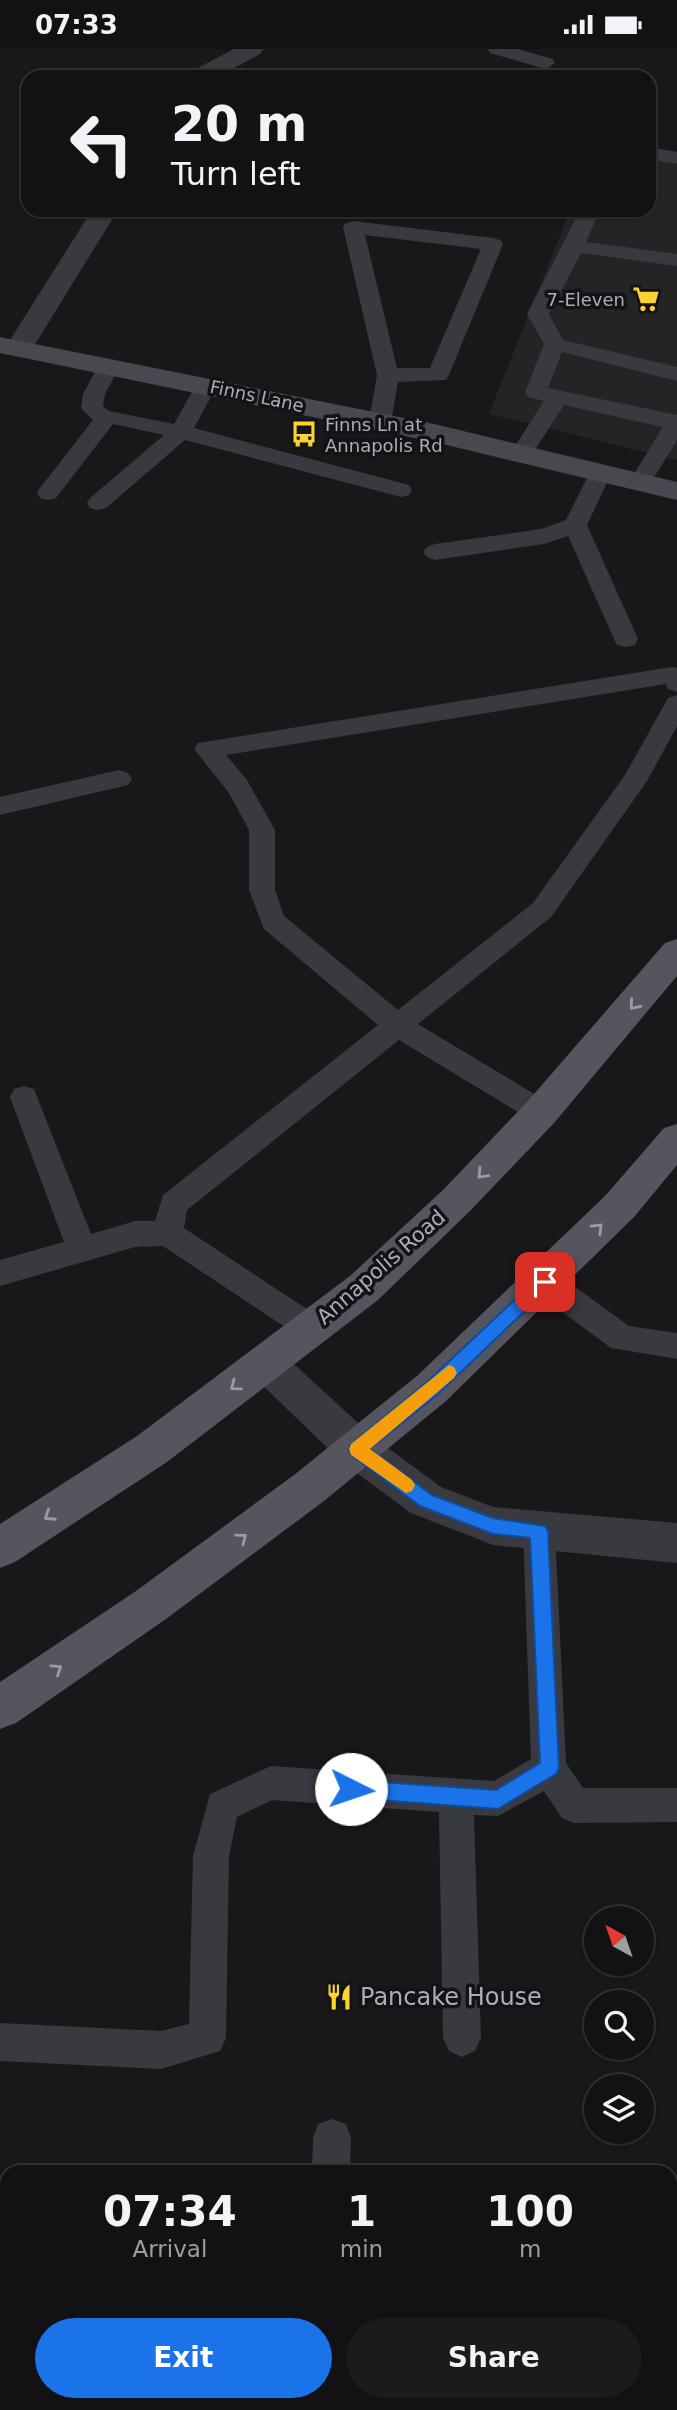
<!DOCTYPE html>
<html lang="en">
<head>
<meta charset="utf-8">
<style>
	body { margin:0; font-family:"DejaVu Sans",sans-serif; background:#1b1b1d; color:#f1f3f6; height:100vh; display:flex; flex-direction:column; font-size:26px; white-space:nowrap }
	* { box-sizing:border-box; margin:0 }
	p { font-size:23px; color:#9c9ea0 }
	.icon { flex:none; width:38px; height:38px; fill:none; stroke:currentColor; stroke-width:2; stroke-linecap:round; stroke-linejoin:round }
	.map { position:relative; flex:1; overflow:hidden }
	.details { position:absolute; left:0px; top:2116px; width:677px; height:247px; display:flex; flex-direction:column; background:#121214; border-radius:21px 21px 0 0; box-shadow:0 2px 5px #0004,0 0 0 2px #313234 }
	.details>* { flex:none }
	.guide { position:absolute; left:21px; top:21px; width:635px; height:147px; border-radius:21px; box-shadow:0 2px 5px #0004,0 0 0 2px #313234; background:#121214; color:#f1f3f6; overflow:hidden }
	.needle { width:46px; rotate:320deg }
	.buttons { position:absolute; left:584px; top:1857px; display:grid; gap:14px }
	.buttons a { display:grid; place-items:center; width:70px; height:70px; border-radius:50%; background:#121214; box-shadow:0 2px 5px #0004,0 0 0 2px #313234; font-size:35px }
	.pin { position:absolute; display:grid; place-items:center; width:60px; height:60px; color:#fff; margin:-30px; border-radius:14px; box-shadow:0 4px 10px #0006 }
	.me { position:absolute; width:77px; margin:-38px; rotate:94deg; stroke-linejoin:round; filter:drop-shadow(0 0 5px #0008) }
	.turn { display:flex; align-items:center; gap:24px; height:147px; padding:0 35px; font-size:32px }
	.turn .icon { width:91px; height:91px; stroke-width:2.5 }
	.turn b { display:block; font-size:49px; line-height:60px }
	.eta { display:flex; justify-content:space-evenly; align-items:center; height:119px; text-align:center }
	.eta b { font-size:42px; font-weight:600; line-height:49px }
	.action { display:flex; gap:14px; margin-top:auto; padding:14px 35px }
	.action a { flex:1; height:80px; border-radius:42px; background:#1a73e8; color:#fff; font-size:28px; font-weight:600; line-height:80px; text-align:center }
	.action a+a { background:#1b1b1d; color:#f1f3f6 }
	.status { display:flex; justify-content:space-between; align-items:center; height:49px; padding:0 35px; background:#121214; direction:ltr }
	.status svg { height:19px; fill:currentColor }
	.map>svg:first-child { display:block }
	.built { fill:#242427 }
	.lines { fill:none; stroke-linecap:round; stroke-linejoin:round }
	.lane { fill:#393940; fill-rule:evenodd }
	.street { fill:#393940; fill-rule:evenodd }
	.secondary { fill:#474850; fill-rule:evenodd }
	.primary { fill:#55555f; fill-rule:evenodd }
	.oneway { stroke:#999ba9 }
	.route { fill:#1a73e8; stroke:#114b97; stroke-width:2 }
	.slow { fill:#f59e0b }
	.labels { text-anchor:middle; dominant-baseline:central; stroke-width:7; stroke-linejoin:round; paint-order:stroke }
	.far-poi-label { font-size:18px; fill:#aaadbb; stroke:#131315; text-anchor:end }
	.far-street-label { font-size:18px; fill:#aaadbb; stroke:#131315 }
	.street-label { font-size:21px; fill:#aaadbb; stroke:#131315 }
	.near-poi-label { font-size:24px; fill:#aaadbb; stroke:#131315; text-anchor:start }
</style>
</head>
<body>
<div class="status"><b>07:33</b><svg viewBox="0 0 49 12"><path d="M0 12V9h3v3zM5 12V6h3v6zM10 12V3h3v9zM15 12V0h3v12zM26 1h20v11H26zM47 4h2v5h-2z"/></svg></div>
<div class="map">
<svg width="677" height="2361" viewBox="0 0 677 2361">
	<rect width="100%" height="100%" fill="#18181a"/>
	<path class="built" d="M 649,101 L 677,106 L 677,411 L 489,365 L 570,161 L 649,161 Z"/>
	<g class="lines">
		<path class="lane" d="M 488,0 L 517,0 L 553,10 L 555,14 L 546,20 L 490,4 Z
			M 214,13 L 252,24 L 254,28 C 239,28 216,32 205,19 L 207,15 Z
			M 649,98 L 677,103 L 677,115 L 649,110 Z
			M 580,161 L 600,161 L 586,193 L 677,205 L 677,217 L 581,204 L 549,265 L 563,291 L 677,318 L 677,332 L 562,303 L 548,339 L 677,366 L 677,391 L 648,438 L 640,440 L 632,438 L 629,433 L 663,378 L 564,356 L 529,410 L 513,410 L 510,405 L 544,352 L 528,348 L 525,343 L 544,295 L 527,265 Z
			M 353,172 L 493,189 L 500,191 L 503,195 L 449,326 L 446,331 L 398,333 L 391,373 L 388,378 L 372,378 L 369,373 L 377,326 L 343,178 L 346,174 ZM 365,186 L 481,200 L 430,319 L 397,319 Z
			M 109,310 L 117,312 L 120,317 L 105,345 L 103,357 L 109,362 L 174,375 L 198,332 L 214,332 L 217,337 L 194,379 L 409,436 L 412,441 L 409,446 L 401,448 L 185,391 L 106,459 L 98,461 L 90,459 L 87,454 L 90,449 L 164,386 L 113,375 L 56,449 L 48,451 L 40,449 L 37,444 L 40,439 L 93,371 L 81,359 L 83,345 L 101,312 Z
			M 601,416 L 609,418 L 612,423 L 587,476 L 638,590 L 635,596 L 626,598 L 617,596 L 614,590 L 568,487 L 544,495 L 435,511 L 427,508 L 423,503 L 427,498 L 435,495 L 541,480 L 566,471 L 590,423 L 593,418 Z
			M 672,618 L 677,619 L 677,643 L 668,640 L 666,635 L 226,706 L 247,731 L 275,781 L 275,841 L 284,867 L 398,961 L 533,854 L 625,726 L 668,649 L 677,646 L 677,677 L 647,732 L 551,868 L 418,975 L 551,1055 L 555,1063 L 551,1071 L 541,1075 L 531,1071 L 399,991 L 187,1161 L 184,1179 L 322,1270 L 326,1279 L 322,1288 L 311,1292 L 300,1288 L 163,1197 L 135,1198 L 0,1237 L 0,1211 L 64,1193 L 10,1048 L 14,1040 L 24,1037 L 34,1040 L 91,1185 L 135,1172 L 155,1172 L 163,1146 L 378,976 L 264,880 L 249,841 L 249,781 L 229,744 L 194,700 L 198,694 Z
			M 119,721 L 128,724 L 132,730 L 128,736 L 0,766 L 0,748 Z
			M 545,1220 L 556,1224 L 629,1277 L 677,1284 L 677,1310 L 611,1299 L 534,1242 L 530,1233 L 534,1224 Z
			M 539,1467 L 551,1471 L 555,1482 L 566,1714 L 583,1739 L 677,1739 L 677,1773 L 574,1774 L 562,1769 L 544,1742 L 498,1767 L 474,1766 L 481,1989 L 475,2002 L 462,2008 L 449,2002 L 443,1989 L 439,1763 L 272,1751 L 237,1768 L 229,1807 L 226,1989 L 220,2002 L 161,2020 L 0,2012 L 0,1974 L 161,1982 L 189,1975 L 193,1807 L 210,1745 L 271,1717 L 494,1732 L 531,1710 L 523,1482 L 527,1471 Z
			M 332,2070 L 346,2075 L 351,2089 L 350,2123 L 312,2123 L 313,2089 L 318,2075 Z
			M 299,2356 L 339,2356 L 339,2361 L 299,2361 Z"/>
		<path class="street" d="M 234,0 L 264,0 L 260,5 L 217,28 L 187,28 L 190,23 Z
			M 92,161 L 118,161 L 29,305 L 19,307 L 9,305 L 5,299 Z
			M 266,1296 L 280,1302 L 372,1387 L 441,1438 L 493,1458 L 677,1474 L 677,1514 L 493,1496 L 411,1464 L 342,1413 L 252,1326 L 246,1314 L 252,1302 Z"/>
		<path class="secondary" d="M 0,288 L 434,375 L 677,433 L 677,451 L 434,393 L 0,304 Z"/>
		<path class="primary" d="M 677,890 L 677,927 L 554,1074 L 470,1162 L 378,1251 L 167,1413 L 15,1513 L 0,1519 L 0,1475 L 137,1387 L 350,1227 L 444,1140 L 528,1052 L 665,894 Z
			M 677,1075 L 677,1116 L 634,1168 L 446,1352 L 324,1452 L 166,1570 L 16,1674 L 0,1680 L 0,1633 L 136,1542 L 294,1426 L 418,1326 L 606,1146 L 664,1079 Z"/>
	</g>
	<defs><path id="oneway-chevron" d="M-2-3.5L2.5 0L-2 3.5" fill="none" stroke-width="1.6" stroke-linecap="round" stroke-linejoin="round" transform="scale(1.75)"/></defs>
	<g class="oneway">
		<use href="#oneway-chevron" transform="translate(634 956) rotate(131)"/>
		<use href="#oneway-chevron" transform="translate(482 1125) rotate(134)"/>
		<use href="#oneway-chevron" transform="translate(598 1179) rotate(-45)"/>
		<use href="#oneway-chevron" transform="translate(235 1337) rotate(143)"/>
		<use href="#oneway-chevron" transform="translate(49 1467) rotate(147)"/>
		<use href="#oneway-chevron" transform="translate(242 1489) rotate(-37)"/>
		<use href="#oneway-chevron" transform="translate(57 1620) rotate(-34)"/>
	</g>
	<path class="route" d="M 545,1226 L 550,1228 L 553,1233 L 550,1238 L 438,1345 L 370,1400 L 432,1446 L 493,1469 L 545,1477 L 548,1482 L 559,1719 L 556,1725 L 498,1760 L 351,1749 L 344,1747 L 341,1740 L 344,1733 L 351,1731 L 496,1741 L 540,1714 L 530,1489 L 493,1485 L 420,1457 L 351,1406 L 349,1400 L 351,1395 L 426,1334 L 539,1228 Z"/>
	<path class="slow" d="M 449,1316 L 454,1318 L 457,1324 L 454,1329 L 370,1400 L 412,1431 L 415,1436 L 412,1442 L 406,1444 L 351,1406 L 349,1400 L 351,1395 Z"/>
	<defs>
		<g id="supermarket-bare" transform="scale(2.1)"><path d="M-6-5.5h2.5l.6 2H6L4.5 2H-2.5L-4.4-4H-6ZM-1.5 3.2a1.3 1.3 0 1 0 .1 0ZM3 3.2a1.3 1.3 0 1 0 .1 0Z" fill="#fcd22f" stroke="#131315" stroke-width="2.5" paint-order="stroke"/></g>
		<g id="bus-bare" transform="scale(2.1)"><path d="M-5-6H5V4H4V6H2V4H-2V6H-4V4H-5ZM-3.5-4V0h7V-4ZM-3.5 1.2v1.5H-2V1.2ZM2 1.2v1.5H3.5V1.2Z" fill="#fcd22f" stroke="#131315" stroke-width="2.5" paint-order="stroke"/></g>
		<g id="restaurant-bare" transform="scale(2.1)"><path d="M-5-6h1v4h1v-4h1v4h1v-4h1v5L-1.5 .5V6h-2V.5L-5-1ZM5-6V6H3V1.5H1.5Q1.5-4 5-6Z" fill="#fcd22f" stroke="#131315" stroke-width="2.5" paint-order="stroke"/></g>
	</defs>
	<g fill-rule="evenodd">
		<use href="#supermarket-bare" x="646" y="250"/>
		<use href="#bus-bare" x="304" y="385"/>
		<use href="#restaurant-bare" x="339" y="1948"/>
	</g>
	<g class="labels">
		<g class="far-poi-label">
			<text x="625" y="250">7-Eleven</text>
			<text x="325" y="375" text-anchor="start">Finns Ln at<tspan x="325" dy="21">Annapolis Rd</tspan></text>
		</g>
		<g class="far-street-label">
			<text transform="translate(257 347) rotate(12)">Finns Lane</text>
		</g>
		<g class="street-label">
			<text transform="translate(381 1218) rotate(-41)">Annapolis Road</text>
		</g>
		<g class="near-poi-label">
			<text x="360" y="1948">Pancake House</text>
		</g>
	</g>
</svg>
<div class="buttons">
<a><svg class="needle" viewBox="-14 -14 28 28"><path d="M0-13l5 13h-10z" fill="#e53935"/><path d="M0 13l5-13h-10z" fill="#9c9ea0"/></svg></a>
<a><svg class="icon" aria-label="search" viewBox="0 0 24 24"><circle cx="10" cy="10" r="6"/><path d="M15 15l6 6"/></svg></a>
<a><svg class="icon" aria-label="layers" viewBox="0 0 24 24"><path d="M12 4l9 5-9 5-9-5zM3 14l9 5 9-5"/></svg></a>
</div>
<div class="pin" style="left:545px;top:1233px;background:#d93025"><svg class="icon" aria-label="arrive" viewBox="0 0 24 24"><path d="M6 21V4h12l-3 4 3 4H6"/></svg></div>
<svg class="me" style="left:351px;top:1740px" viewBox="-20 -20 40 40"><circle r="19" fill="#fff"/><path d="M0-13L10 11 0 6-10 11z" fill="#1a73e8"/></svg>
<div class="guide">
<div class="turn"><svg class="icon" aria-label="left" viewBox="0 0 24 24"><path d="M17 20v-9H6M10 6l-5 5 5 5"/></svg><div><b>20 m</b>Turn left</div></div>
</div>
<section class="details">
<div class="eta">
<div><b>07:34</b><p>Arrival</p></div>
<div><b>1</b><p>min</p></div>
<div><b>100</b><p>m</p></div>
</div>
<div class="action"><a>Exit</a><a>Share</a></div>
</section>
</div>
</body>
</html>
